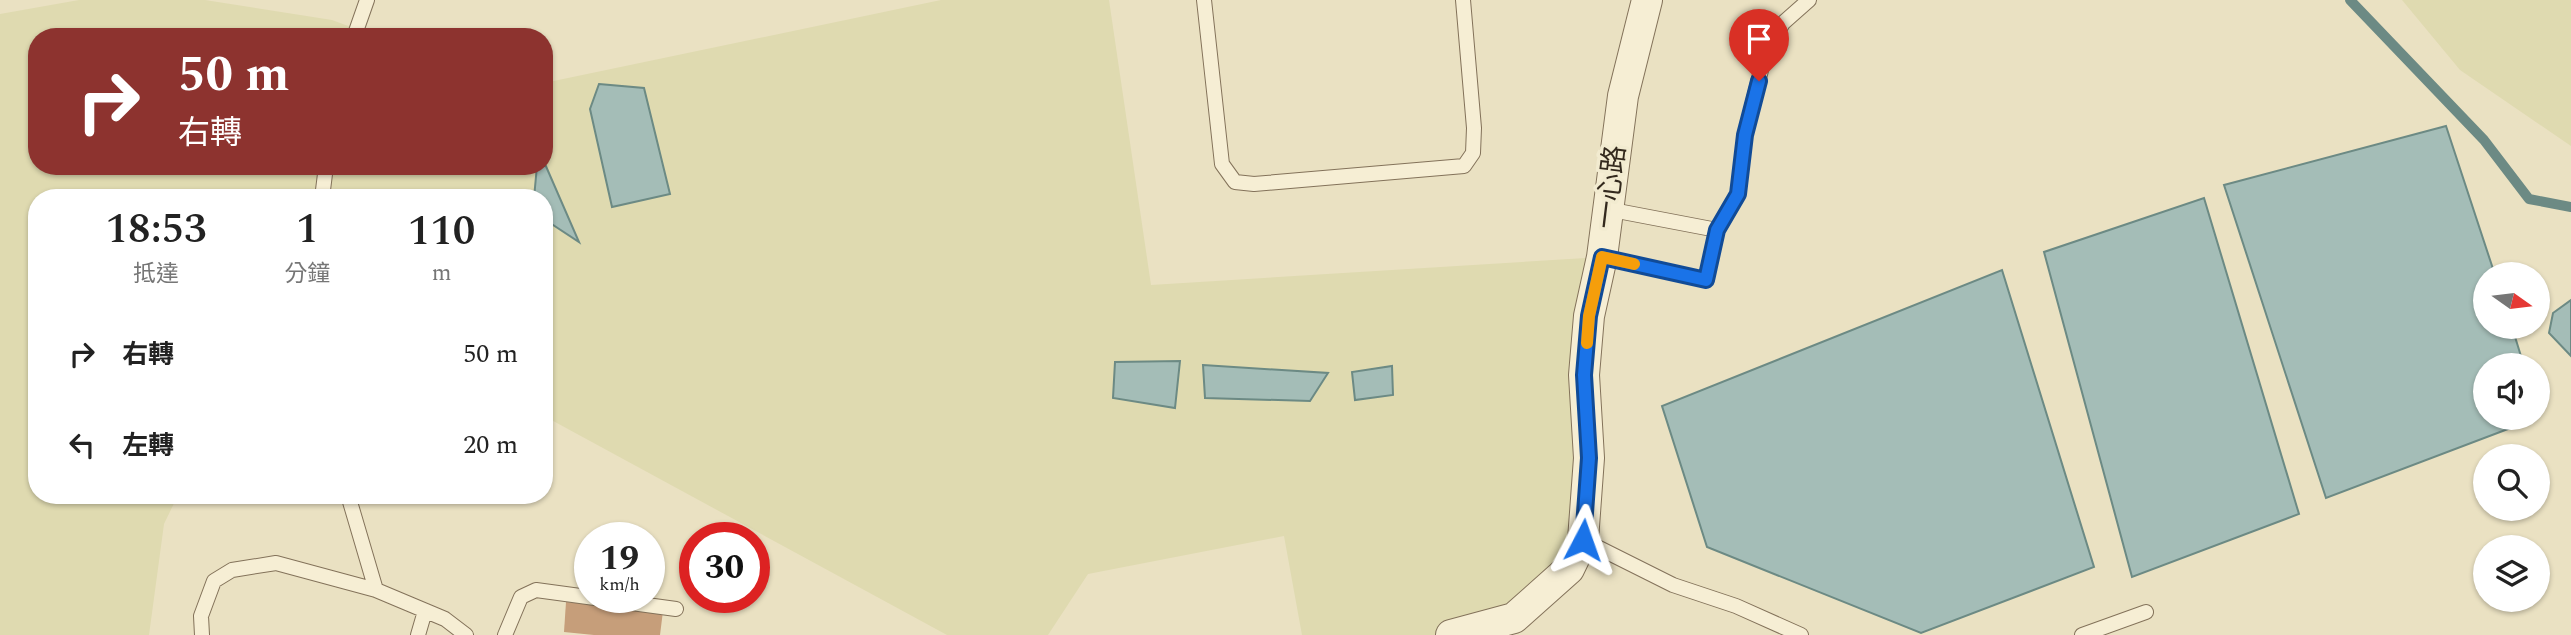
<!DOCTYPE html>
<html lang="zh-TW">
<head>
<meta charset="utf-8">
<style>
	body { margin:0; font-family:Spectral,"Noto Sans TC",serif; background:#f6f6f6; color:#222; height:100vh; display:flex; flex-direction:column; font-size:26px; white-space:nowrap }
	* { box-sizing:border-box; margin:0 }
	p { font-size:23px; color:#767676 }
	.icon { flex:none; width:38px; height:38px; fill:none; stroke:currentColor; stroke-width:2; stroke-linecap:round; stroke-linejoin:round }
	.map { position:relative; flex:1; overflow:hidden }
	.side { position:absolute; left:28px; top:189px; width:525px; height:315px; display:flex; flex-direction:column; background:#fff; border-radius:28px; box-shadow:0 2px 5px #0004 }
	.side>* { flex:none }
	.top-card { position:absolute; left:28px; top:28px; width:525px; height:147px; border-radius:28px; box-shadow:0 2px 5px #0004; background:#8d332f; color:#fff; overflow:hidden }
	.needle { width:46px; rotate:104deg }
	.tools { position:absolute; left:2473px; top:262px; display:grid; gap:14px }
	.tools a { display:grid; place-items:center; width:77px; height:77px; border-radius:50%; background:#fff; box-shadow:0 2px 5px #0004; font-size:35px }
	.speed { position:absolute; left:574px; top:522px; display:flex; gap:14px; font-size:35px; font-weight:700; text-align:center }
	.speed>* { display:grid; place-content:center; width:91px; height:91px; border-radius:50%; background:#fff; box-shadow:0 2px 5px #0004; line-height:1 }
	.speed small { font-size:18px; font-weight:400 }
	.speed .limit { border:10px solid #d22; background:#fff; color:#111 }
	.pin { position:absolute; display:grid; place-items:center; width:60px; height:60px; color:#fff; margin:-72px -30px; border-radius:50% 50% 50% 0; rotate:-45deg; box-shadow:0 0 7px #0007 }
	.pin .icon { rotate:45deg }
	.me { position:absolute; width:77px; margin:-38px; rotate:4deg; stroke-linejoin:round; filter:drop-shadow(0 0 5px #0008) }
	.turn { display:flex; align-items:center; gap:24px; height:147px; padding:0 35px; font-size:32px }
	.turn .icon { width:91px; height:91px; stroke-width:2.5 }
	.turn b { display:block; font-size:49px; line-height:60px }
	.eta { display:flex; justify-content:space-evenly; align-items:center; height:119px; text-align:center }
	.eta b { font-size:42px; font-weight:600; line-height:49px }
	ul { padding:0; list-style:none }
	li { display:flex; align-items:center; gap:21px; height:91px; padding:0 35px }
	li div { flex:1 }
	li b { display:block; font-size:26px }
	li em { font-style:normal }
	.map>svg:first-child { display:block }
	.farmland { fill:#dfdab0 }
	.water { fill:#a4bdb7; stroke:#6c8a84; stroke-width:2 }
	.lines { fill:none; stroke-linecap:round; stroke-linejoin:round }
	.stream { stroke:#6c8a84; stroke-width:10 }
	.building { fill:#c69e7a }
	.service-casing { stroke:#83725a; stroke-width:16 }
	.minor-casing { stroke:#83725a; stroke-width:32 }
	.service { stroke:#f6eed4; stroke-width:14 }
	.minor { stroke:#f6eed4; stroke-width:30 }
	.route-casing { stroke:#114b97; stroke-width:18 }
	.route { stroke:#1a73e8; stroke-width:12 }
	.slow { stroke:#f59e0b; stroke-width:12 }
	.labels { text-anchor:middle; dominant-baseline:central; stroke-width:7; stroke-linejoin:round; paint-order:stroke }
	.street-label { font-size:28px; fill:#33291d; stroke:#f2ebd0 }
</style>
</head>
<body>
<div class="map">
<svg width="2571" height="635" viewBox="0 0 2571 635">
	<rect width="100%" height="100%" fill="#eae1c2"/>
	<path class="farmland" d="M 79,0 L 205,0 L 332,20 L 378,37 L 37,37 L 37,166 L 544,166 L 544,83 L 941,0 L 1109,0 L 1151,285 L 1602,257 L 1583,540 L 1481,635 L 1302,635 L 1284,536 L 1088,574 L 1048,635 L 947,635 L 544,416 L 544,198 L 37,198 L 37,495 L 178,495 L 164,524 L 149,635 L 0,635 L 0,14 Z
		M 2402,0 L 2571,0 L 2571,146 L 2460,70 Z"/>
	<path class="water" d="M 599,84 L 644,88 L 670,194 L 612,207 L 590,109 Z
		M 2446,126 L 2495,275 L 2485,275 L 2485,327 L 2512,327 L 2524,366 L 2485,366 L 2485,418 L 2537,418 L 2326,498 L 2224,185 Z
		M 545,164 L 579,242 L 544,219 L 544,198 L 534,198 L 537,166 L 544,166 Z
		M 2204,198 L 2299,514 L 2132,577 L 2044,252 Z
		M 2002,270 L 2094,567 L 1921,633 L 1707,547 L 1662,406 Z
		M 2571,300 L 2571,356 L 2549,333 L 2553,313 Z
		M 1180,361 L 1175,408 L 1113,398 L 1115,362 Z
		M 1203,365 L 1328,373 L 1310,401 L 1205,398 Z
		M 1392,366 L 1393,395 L 1355,400 L 1352,372 Z"/>
	<g class="lines">
		<path class="stream" d="M 2350,0 L 2484,140 L 2529,199 L 2571,207"/>
	</g>
	<path class="building" d="M 566,602 L 663,611 L 660,635 L 594,635 L 564,632 Z"/>
	<g class="lines">
		<g class="service-casing">
			<path id="service" d="M 1204,0 L 1222,164 L 1235,182 L 1254,184 L 1464,166 L 1473,153 L 1474,128 L 1463,0
				M 354,37 L 367,0
				M 322,198 L 326,166
				M 1607,209 L 1717,230 L 1738,194 L 1745,135 L 1765,54 L 1783,23 L 1809,0
				M 1602,257 L 1706,280 L 1717,230
				M 348,495 L 376,590 L 445,619 L 466,635
				M 1583,540 L 1673,585 L 1736,606 L 1801,635
				M 202,635 L 201,616 L 214,581 L 232,570 L 276,563 L 376,590
				M 418,635 L 425,611
				M 505,635 L 521,597 L 536,590 L 676,609
				M 2082,635 L 2146,612"/>
		</g>
		<g class="minor-casing">
			<path id="minor" d="M 1451,635 L 1514,618 L 1569,569 L 1583,540 L 1589,458 L 1584,375 L 1589,316 L 1602,257 L 1623,96 L 1647,0"/>
		</g>
		<use href="#service" class="service"/>
		<use href="#minor" class="minor"/>
	</g>
	<g class="lines">
		<g class="route-casing">
			<path id="route" d="M 1583,540 L 1589,458 L 1584,375 L 1589,316 L 1602,257 L 1706,280 L 1717,230 L 1738,194 L 1745,135 L 1759,81"/>
		</g>
		<use href="#route" class="route"/>
		<path class="slow" d="M 1587,343 L 1589,316 L 1602,257 L 1634,264"/>
	</g>
	<g class="labels">
		<g class="street-label">
			<text transform="translate(1611 187) rotate(-83)">一心路</text>
		</g>
	</g>
</svg>
<div class="tools">
<a><svg class="needle" viewBox="-14 -14 28 28"><path d="M0-13l5 13h-10z" fill="#e53935"/><path d="M0 13l5-13h-10z" fill="#767676"/></svg></a>
<a><svg class="icon" aria-label="sound" viewBox="0 0 24 24"><path d="M4 9h4l5-4v14l-5-4H4zM17 9q2 3 0 6"/></svg></a>
<a><svg class="icon" aria-label="search" viewBox="0 0 24 24"><circle cx="10" cy="10" r="6"/><path d="M15 15l6 6"/></svg></a>
<a><svg class="icon" aria-label="layers" viewBox="0 0 24 24"><path d="M12 4l9 5-9 5-9-5zM3 14l9 5 9-5"/></svg></a>
</div>
<div class="speed"><div>19<small>km/h</small></div><div class="limit">30</div></div>
<div class="pin" style="left:1759px;top:81px;background:#d93025"><svg class="icon" aria-label="arrive" viewBox="0 0 24 24"><path d="M6 21V4h12l-3 4 3 4H6"/></svg></div>
<svg class="me" style="left:1583px;top:540px" viewBox="-20 -20 40 40"><path d="M0-17L14 15 0 8-14 15z" fill="#1a73e8" stroke="#fff" stroke-width="4"/></svg>
<div class="top-card">
<div class="turn"><svg class="icon" aria-label="right" viewBox="0 0 24 24"><path d="M7 20v-9h11M14 6l5 5-5 5"/></svg><div><b>50 m</b>右轉</div></div>
</div>
<section class="side">
<div class="eta">
<div><b>18:53</b><p>抵達</p></div>
<div><b>1</b><p>分鐘</p></div>
<div><b>110</b><p>m</p></div>
</div>
<ul>
<li><svg class="icon" aria-label="right" viewBox="0 0 24 24"><path d="M7 20v-9h11M14 6l5 5-5 5"/></svg><div><b>右轉</b></div><em>50 m</em></li>
<li><svg class="icon" aria-label="left" viewBox="0 0 24 24"><path d="M17 20v-9H6M10 6l-5 5 5 5"/></svg><div><b>左轉</b></div><em>20 m</em></li>
</ul>
</section>
</div>
</body>
</html>
